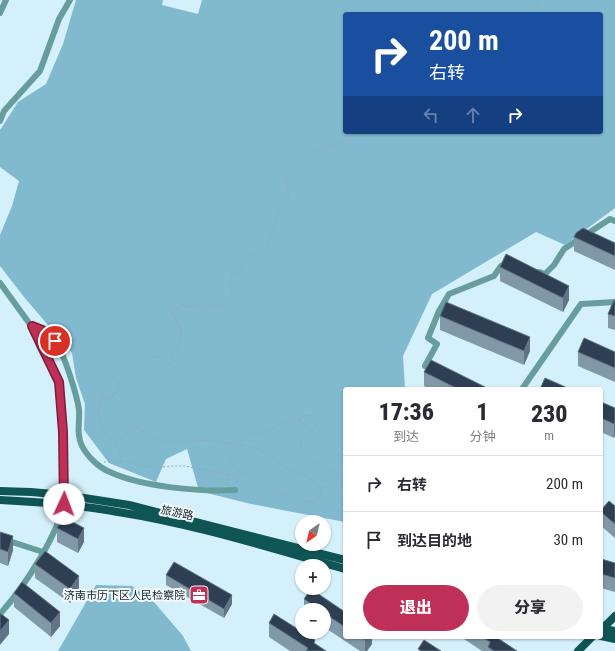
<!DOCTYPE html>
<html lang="zh">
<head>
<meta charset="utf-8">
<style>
	body { margin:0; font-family:"Roboto Condensed","Noto Sans SC",sans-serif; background:#f2f2f3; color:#2b2b33; height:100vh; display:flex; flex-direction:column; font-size:15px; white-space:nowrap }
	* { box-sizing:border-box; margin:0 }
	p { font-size:13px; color:#7c7c81 }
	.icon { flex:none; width:22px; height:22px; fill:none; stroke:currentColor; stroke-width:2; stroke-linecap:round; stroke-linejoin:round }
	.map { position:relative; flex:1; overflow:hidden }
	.side { position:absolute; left:343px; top:387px; width:260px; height:252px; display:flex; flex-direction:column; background:#fff; border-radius:4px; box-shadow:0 1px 3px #0004 }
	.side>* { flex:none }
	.top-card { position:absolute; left:343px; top:12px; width:260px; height:122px; border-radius:4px; box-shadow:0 1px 3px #0004; background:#1a4fa0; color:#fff; overflow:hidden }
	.needle { width:26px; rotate:214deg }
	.fabs { position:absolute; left:295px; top:515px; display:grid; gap:8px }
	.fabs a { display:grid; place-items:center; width:36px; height:36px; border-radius:50%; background:#fff; box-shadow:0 1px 3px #0004; font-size:20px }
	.pin { position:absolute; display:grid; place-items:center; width:34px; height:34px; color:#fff; margin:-17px; border:2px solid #fff; border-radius:50%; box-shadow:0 1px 4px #0007 }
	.me { position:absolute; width:44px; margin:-22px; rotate:2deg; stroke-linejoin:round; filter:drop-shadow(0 0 3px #0008) }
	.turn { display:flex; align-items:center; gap:14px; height:84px; padding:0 20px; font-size:18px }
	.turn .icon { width:52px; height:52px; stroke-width:2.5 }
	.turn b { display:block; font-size:28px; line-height:34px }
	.lanes { display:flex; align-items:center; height:38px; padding:0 20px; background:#0003; justify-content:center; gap:20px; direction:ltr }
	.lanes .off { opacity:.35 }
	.eta { display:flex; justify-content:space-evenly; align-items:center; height:68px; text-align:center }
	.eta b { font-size:24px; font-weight:800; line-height:28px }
	.button { display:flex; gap:8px; margin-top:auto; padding:8px 20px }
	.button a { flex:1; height:46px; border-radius:24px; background:#bf3058; color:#fff; font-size:16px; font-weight:800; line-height:46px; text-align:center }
	.button a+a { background:#f2f2f3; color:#2b2b33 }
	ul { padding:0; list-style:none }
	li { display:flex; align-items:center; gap:12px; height:56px; padding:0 20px; border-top:1px solid #e1e1e2 }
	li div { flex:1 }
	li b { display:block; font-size:15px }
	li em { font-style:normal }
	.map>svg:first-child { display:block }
	.forest { fill:#81b9cf; fill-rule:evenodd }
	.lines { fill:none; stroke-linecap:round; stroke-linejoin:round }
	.path { stroke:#94aab3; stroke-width:1; stroke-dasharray:2 2; stroke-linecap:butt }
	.minor { stroke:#679d9c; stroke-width:6 }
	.major { stroke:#0f5555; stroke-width:8 }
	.wall { fill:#8198a7 }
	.shaded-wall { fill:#607485 }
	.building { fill:#2e3f53; stroke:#607485 }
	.route-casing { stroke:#7c1f39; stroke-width:10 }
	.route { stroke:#bf3058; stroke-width:7 }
	.labels { text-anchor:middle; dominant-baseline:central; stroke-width:4; stroke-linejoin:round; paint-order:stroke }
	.street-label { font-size:11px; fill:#162328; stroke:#f2f9fc }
	.poi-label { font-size:11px; fill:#162328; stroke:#f2f9fc; text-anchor:end }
</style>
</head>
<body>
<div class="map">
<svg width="615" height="651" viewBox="0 0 615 651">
	<rect width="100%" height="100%" fill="#d4f0fb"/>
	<path class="forest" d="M 76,0 L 163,0 L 162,5 L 198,14 L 202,0 L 615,0 L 615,208 L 565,245 L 536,232 L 432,294 L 403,356 L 405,389 L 345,389 L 345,522 L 251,504 L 199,491 L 187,449 L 166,459 L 156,482 L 109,463 L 84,430 L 85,404 L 76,378 L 72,353 L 24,297 L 0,266 L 0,235 L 12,206 L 19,181 L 0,167 L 0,130 L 18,102 L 46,84 L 63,44 ZM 345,14 L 601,14 L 601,132 L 345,132 Z
		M 96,585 L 132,586 L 154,602 L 183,636 L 191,651 L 58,651 Z"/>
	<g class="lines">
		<path class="path" d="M 532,14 L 540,0
			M 300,420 L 291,420 L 261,434 L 248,434 L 242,439 L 237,450 L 229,456 L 230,461 L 241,473 L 251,476 L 266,487 L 276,492 L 289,495 L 299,500 L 307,502 L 314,501 L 319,498 L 322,489
			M 312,431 L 302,425 L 300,420 C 305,413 311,414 317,421 C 316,431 308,435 301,441 C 300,450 305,454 311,461 L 317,461 C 323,469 330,469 338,474 C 338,484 331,486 323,488
			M 115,443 C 112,440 108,437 106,434 C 98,424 95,409 102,397 L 108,398 L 111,399 L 114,393 L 120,391 L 117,386 L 119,383 L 118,380 L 114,380 L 115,375 L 121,371 L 126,372 L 132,370 L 133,365 L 142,355 L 149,358 L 160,356 L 164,363 L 171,365 L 173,358 L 172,355 C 175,353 176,351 178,348 C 187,331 177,326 172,311 L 176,309 L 180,308 L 182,304 L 185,306 L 191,307 L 192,304 L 195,304 L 197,306 L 202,306 L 204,302 C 216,310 225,305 232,294 L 230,284 L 231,275 L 235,272 L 240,276 L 242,273 L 240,269 L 252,254 L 261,252 L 267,247 L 273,233 L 280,205 L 285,202 L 289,194 L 286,181 L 291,172 L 299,163 L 306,161 L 315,150 L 332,146 L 346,140 L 350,141 L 360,134 L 370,132
			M 104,462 L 129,462 L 154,468 L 172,466 L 185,466 L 238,476 L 241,473
			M 122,462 L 119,450 L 115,443 L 136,426 L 148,435 L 156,439 L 177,442 L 212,440 L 259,449 L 287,468 L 299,474 L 308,476 L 322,489
			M 237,483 L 238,477
			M 227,484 L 229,475"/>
		<path class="minor" d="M 0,13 L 6,0
			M 0,121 L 4,111 L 40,71 L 59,19 L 70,0
			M 539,272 L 545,274 L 554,265 L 564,249 L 610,219 L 615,221
			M 0,283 L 32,327 L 59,382 L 63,432 L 65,495 C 62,531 24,587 0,614
			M 32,327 C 40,330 50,334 55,341 C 64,353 77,395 79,410 C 80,422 76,434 82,446 C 87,456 99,468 110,472 C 142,487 200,492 235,490
			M 433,370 L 425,366 L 437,344 L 428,338 L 439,311 L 449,294 L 494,276 L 501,266 L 506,263
			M 522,389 L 581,304 L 615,302
			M 0,538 L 43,552"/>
		<path class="major" d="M 0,491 L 31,492 L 65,495 L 129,505 L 345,560
			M 0,500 C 40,502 79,505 118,512 C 195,524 270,548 345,569
			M 601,628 L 615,631
			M 601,630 L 615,616
			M 601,636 L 615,639
			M 578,651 L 592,637"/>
	</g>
	<path class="wall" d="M 574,237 L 615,243 L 615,270 L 574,251 Z
		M 500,267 L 569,300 L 563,312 L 500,281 Z
		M 615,301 L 615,330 L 608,328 L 608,314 Z
		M 440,316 L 530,351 L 524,365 L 440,330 Z
		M 578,352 L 615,352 L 615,382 L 578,366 Z
		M 424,372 L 489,389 L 430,389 L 424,386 Z
		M 601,402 L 615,408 L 614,438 L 601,432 Z
		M 615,506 L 615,538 L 601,526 L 601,510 Z
		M 63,517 L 84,542 L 78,553 L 57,542 L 57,528 Z
		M 0,532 L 13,550 L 8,566 L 0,563 Z
		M 601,559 L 615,563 L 615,592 L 601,588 Z
		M 35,564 L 79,590 L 70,603 L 35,578 Z
		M 166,575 L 232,604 L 224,618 L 166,585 Z
		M 14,593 L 60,626 L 51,637 L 14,607 Z
		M 304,599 L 345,612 L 345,637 L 372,637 L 372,644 L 367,651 L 360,651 L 324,627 L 324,610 L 304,610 Z
		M 269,623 L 315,644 L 326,651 L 290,651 L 269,637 Z
		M 461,637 L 497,637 L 497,639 L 517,651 L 482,651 Z"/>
	<path class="shaded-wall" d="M 569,286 L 569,300 L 563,312 L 563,298 Z
		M 530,337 L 530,351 L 524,365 L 524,351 Z
		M 615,422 L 615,436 L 614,438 L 614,424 Z
		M 84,528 L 84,542 L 78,553 L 78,539 Z
		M 13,536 L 13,550 L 8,566 L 8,552 Z
		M 79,576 L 79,590 L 70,603 L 70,589 Z
		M 232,595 L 232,604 L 224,618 L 224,609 Z
		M 60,612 L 60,626 L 51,637 L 51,623 Z
		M 9,620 L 9,634 L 0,645 L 0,631 Z
		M 367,637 L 372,637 L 372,644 L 367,651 L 365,651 L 365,640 Z"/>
	<path class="building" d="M 583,228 L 615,243 L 615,256 L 574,237 L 576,233 Z
		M 506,254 L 569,286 L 563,298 L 500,267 Z
		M 614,300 L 615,301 L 615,316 L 608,314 Z
		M 446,302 L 530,337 L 524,351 L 440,316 Z
		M 584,338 L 615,352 L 615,368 L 578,352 Z
		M 431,360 L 489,389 L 458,389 L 424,372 Z
		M 545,378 L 570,389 L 540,389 Z
		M 601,402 L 615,408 L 615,422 L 614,424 L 601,418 Z
		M 609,501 L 615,506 L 615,524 L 601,512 L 601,510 Z
		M 63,517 L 84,528 L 78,539 L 57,528 Z
		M 0,532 L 13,536 L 8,552 L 0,549 Z
		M 45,551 L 79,576 L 70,589 L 35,564 Z
		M 601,559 L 615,563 L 615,578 L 601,574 Z
		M 174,562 L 232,595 L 224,609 L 166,575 Z
		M 22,582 L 60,612 L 51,623 L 14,593 Z
		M 311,589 L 345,612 L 345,627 L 324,613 L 324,610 L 320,610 L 304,599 Z
		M 0,613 L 9,620 L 0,631 Z
		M 274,614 L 315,640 L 314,643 L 326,651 L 306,651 L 308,648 L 269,623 Z
		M 360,637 L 367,637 L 365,640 Z
		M 482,637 L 496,637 L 517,651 L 494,651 L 488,647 L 490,642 Z
		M 424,640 L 441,651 L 421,651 L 418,649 Z"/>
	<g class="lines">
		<g class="route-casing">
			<path id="route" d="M 55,341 L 42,330 L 32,326 L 59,382 L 63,432 L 64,504"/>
		</g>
		<use href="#route" class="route"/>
	</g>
	<defs>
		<g id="office-square" transform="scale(1)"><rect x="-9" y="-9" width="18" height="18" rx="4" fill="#bf3058" stroke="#f2f9fc"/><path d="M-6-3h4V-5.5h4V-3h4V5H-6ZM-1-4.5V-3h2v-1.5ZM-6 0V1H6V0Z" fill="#fff"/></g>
	</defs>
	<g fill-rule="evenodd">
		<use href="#office-square" x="199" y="595"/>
	</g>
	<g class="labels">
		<g class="street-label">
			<text transform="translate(177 513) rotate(12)">旅游路</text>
		</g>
		<g class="poi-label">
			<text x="185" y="595">济南市历下区人民检察院</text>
		</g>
	</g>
</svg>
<div class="fabs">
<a><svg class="needle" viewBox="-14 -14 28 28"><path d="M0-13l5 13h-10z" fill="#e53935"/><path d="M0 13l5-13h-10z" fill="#7c7c81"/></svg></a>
<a>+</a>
<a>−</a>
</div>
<div class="pin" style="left:55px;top:341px;background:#d93025"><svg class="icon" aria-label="arrive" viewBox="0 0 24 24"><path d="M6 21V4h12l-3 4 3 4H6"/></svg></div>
<svg class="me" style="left:64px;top:504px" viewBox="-20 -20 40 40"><circle r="19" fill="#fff"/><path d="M0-13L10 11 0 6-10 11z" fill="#bf3058"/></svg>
<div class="top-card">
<div class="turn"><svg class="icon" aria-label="right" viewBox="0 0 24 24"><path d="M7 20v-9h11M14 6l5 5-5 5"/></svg><div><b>200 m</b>右转</div></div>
<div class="lanes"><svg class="icon off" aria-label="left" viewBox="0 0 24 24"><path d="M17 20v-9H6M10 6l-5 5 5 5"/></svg><svg class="icon off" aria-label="ahead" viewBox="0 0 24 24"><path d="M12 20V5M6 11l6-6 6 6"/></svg><svg class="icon" aria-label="right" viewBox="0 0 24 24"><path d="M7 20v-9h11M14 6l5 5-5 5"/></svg></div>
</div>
<section class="side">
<div class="eta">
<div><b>17:36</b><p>到达</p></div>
<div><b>1</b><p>分钟</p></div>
<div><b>230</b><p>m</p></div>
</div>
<ul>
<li><svg class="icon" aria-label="right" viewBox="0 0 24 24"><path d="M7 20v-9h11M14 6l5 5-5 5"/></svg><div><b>右转</b></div><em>200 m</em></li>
<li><svg class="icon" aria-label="arrive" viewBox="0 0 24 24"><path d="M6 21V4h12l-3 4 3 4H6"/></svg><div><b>到达目的地</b></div><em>30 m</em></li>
</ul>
<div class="button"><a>退出</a><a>分享</a></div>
</section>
</div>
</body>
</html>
